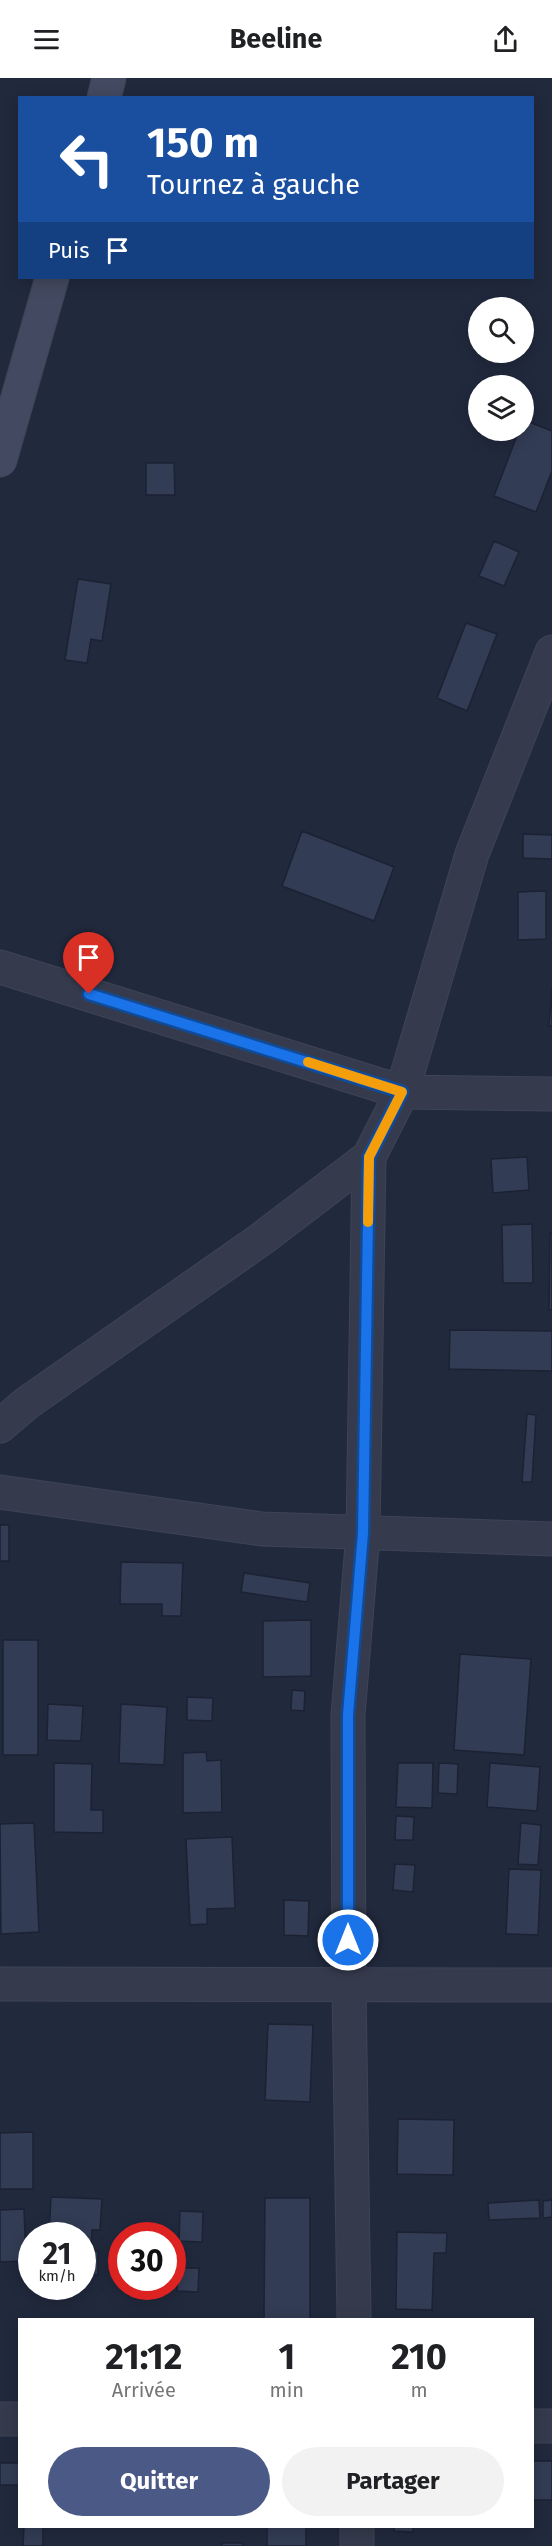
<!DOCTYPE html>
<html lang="fr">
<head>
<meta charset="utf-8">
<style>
	body { margin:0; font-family:"Fira Sans",sans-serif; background:#f2f2f2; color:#202124; height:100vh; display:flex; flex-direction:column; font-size:22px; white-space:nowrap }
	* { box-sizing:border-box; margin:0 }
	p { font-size:20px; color:#757577 }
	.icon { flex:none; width:33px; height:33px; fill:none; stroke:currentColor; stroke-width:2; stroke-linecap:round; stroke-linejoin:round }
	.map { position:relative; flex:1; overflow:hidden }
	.details { position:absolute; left:18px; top:2240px; width:516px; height:210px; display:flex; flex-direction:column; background:#fff; border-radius:0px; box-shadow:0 3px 15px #0003 }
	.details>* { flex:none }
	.hud { position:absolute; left:18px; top:18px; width:516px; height:183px; border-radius:0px; box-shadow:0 3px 15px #0003; background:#1a4fa0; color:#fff; overflow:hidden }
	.tools { position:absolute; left:468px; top:219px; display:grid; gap:12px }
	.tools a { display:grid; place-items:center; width:66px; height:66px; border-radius:50%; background:#fff; box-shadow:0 3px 15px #0003; font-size:30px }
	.speed { position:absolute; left:18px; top:2144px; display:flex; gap:12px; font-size:30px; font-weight:700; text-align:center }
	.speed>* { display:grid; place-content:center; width:78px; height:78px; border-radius:50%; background:#fff; box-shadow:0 3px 15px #0003; line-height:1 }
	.speed small { font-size:15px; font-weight:400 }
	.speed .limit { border:9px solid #d22; background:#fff; color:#111 }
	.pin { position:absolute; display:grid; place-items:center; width:51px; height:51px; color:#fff; margin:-62px -26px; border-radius:50% 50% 50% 0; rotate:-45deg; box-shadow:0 0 6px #0007 }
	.pin .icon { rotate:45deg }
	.me { position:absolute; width:66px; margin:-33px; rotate:0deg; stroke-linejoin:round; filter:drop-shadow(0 0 4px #0008) }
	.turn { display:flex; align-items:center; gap:21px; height:126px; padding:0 30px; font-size:27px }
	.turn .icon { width:78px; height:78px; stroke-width:2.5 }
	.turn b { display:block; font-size:42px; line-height:51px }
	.then { display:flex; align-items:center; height:57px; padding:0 30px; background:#0003; gap:12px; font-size:22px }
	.eta { display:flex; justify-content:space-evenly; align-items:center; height:102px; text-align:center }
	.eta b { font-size:36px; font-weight:700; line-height:42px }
	.cta { display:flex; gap:12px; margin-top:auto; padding:12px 30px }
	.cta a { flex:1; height:69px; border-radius:36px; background:#4b5987; color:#fff; font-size:24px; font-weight:700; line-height:69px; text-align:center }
	.cta a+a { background:#f2f2f2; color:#202124 }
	header { display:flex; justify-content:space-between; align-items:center; height:78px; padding:0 30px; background:#fff; font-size:27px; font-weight:700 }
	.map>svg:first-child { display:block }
	.building { fill:#323c54; stroke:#1c2234; stroke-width:1.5 }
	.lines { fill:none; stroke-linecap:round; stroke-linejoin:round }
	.street-casing { stroke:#3e4456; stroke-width:35 }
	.secondary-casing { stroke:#3e4456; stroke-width:35 }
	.street { stroke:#353b4d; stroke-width:33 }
	.secondary { stroke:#434960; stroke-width:33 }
	.route-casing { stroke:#114b97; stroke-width:15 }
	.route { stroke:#1a73e8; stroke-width:10 }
	.slow { stroke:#f59e0b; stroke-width:10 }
</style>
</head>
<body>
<header><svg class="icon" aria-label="menu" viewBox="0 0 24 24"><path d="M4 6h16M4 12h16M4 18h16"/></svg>Beeline<svg class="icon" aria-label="share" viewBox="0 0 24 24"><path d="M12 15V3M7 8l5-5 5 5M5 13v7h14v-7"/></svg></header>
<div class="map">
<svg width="552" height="2468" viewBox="0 0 552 2468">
	<rect width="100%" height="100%" fill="#21293d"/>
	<path class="building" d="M 524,342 L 552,353 L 552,393 L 536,434 L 494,418 L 519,352 L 524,352 Z
		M 146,385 L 174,385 L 175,417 L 146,417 Z
		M 494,463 L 519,474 L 504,508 L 479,498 Z
		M 78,501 L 111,506 L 102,563 L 91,561 L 87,585 L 65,582 Z
		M 466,545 L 497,556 L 467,633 L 437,620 Z
		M 302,753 L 394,789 L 374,843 L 282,808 Z
		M 523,756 L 552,757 L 552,781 L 523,780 Z
		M 546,813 L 546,861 L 518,862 L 518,814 Z
		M 552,909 L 552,948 L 549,948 Z
		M 527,1079 L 529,1112 L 493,1115 L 491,1081 Z
		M 532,1146 L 533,1205 L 503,1205 L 502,1147 Z
		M 550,1155 L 552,1155 L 552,1232 L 549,1232 Z
		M 450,1252 L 552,1253 L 552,1293 L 449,1291 Z
		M 527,1336 L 536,1337 L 532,1404 L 522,1404 Z
		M 0,1447 L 9,1447 L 9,1483 L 0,1483 Z
		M 121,1484 L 183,1485 L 181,1538 L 162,1538 L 162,1526 L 120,1526 Z
		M 244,1495 L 310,1505 L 307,1524 L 241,1514 Z
		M 311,1542 L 311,1598 L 263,1599 L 263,1543 Z
		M 3,1562 L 38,1562 L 38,1677 L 3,1677 Z
		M 460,1576 L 531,1581 L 524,1677 L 454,1672 Z
		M 292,1612 L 305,1613 L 304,1633 L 291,1632 Z
		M 187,1619 L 213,1620 L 212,1643 L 187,1642 Z
		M 48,1626 L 83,1628 L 81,1663 L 47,1662 Z
		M 121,1626 L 167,1629 L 164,1687 L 119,1685 Z
		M 206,1674 L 207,1683 L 221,1682 L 222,1734 L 183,1735 L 183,1675 Z
		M 54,1685 L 92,1686 L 91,1732 L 103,1732 L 103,1755 L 54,1754 Z
		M 398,1685 L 433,1685 L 432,1730 L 396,1729 Z
		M 439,1685 L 458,1686 L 457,1716 L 438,1715 Z
		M 490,1685 L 540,1689 L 537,1733 L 487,1729 Z
		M 396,1738 L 414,1739 L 413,1762 L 395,1762 Z
		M 34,1745 L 39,1854 L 1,1856 L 0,1746 Z
		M 521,1745 L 541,1747 L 538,1787 L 518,1786 Z
		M 232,1759 L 235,1830 L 207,1831 L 207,1846 L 190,1847 L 186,1761 Z
		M 395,1786 L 415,1787 L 413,1814 L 393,1812 Z
		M 509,1791 L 541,1792 L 538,1857 L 506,1856 Z
		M 284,1822 L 309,1823 L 308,1858 L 284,1857 Z
		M 268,1946 L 313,1947 L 310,2024 L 265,2022 Z
		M 398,2041 L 454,2042 L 453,2097 L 397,2096 Z
		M 33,2054 L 33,2111 L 0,2111 L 0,2055 Z
		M 51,2119 L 102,2121 L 100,2152 L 92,2152 L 91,2173 L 98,2173 L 98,2197 L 82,2197 L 82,2157 L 49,2157 Z
		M 265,2120 L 310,2120 L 310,2241 L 264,2241 Z
		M 539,2122 L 540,2140 L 489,2142 L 488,2125 Z
		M 552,2122 L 552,2139 L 543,2140 L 543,2123 Z
		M 24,2131 L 26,2183 L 0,2184 L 0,2132 Z
		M 180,2133 L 203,2134 L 202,2164 L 179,2163 Z
		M 397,2154 L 447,2155 L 446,2175 L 434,2175 L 432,2232 L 396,2231 Z
		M 178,2190 L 199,2190 L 198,2214 L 177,2213 Z
		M 532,2383 L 552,2383 L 552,2422 L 532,2422 Z
		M 0,2385 L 20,2385 L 20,2407 L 0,2407 Z
		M 24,2448 L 43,2448 L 43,2468 L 23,2468 Z
		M 267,2448 L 306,2448 L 306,2468 L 267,2468 Z
		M 394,2448 L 413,2448 L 413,2454 L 394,2453 Z
		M 222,2465 L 243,2465 L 243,2468 L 222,2468 Z"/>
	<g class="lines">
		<g class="street-casing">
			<path id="street" d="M 0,889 L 402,1014 L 552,1016
				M 0,1348 L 27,1325 L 260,1162 L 369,1079 L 402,1014 L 472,776 L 552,574
				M 0,1414 L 262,1451 L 552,1461
				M 0,1906 L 552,1907
				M 354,2241 L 349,1907 L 348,1637 L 363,1455 L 369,1079
				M 0,2341 L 20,2341
				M 532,2348 L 552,2348
				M 357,2448 L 357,2468"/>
		</g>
		<g class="secondary-casing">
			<path id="secondary" d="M 104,20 L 109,0
				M 0,382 L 52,200"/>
		</g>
		<use href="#street" class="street"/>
		<use href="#secondary" class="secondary"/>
	</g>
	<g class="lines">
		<g class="route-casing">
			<path id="route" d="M 89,916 L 402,1014 L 369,1079 L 363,1455 L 348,1637 L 348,1862"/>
		</g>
		<use href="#route" class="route"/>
		<path class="slow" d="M 308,984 L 402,1014 L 369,1079 L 368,1144"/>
	</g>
</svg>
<div class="tools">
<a><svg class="icon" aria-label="search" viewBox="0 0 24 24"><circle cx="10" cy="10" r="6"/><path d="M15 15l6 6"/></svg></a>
<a><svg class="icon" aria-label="layers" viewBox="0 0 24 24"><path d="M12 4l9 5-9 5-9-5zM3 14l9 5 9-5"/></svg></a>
</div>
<div class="speed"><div>21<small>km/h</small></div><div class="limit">30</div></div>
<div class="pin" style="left:89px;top:916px;background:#d93025"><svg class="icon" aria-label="arrive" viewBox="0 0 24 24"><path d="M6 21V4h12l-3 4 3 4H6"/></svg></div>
<svg class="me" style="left:348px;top:1862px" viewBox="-20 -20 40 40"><circle r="17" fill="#1a73e8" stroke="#fff" stroke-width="3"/><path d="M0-11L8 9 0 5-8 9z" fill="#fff"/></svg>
<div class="hud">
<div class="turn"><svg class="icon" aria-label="left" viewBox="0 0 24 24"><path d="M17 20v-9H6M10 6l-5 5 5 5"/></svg><div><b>150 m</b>Tournez à gauche</div></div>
<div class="then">Puis<svg class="icon" aria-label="arrive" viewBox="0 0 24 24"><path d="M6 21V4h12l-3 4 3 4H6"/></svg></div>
</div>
<section class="details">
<div class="eta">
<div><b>21:12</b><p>Arrivée</p></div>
<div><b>1</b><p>min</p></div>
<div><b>210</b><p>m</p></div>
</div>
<div class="cta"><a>Quitter</a><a>Partager</a></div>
</section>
</div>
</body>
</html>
